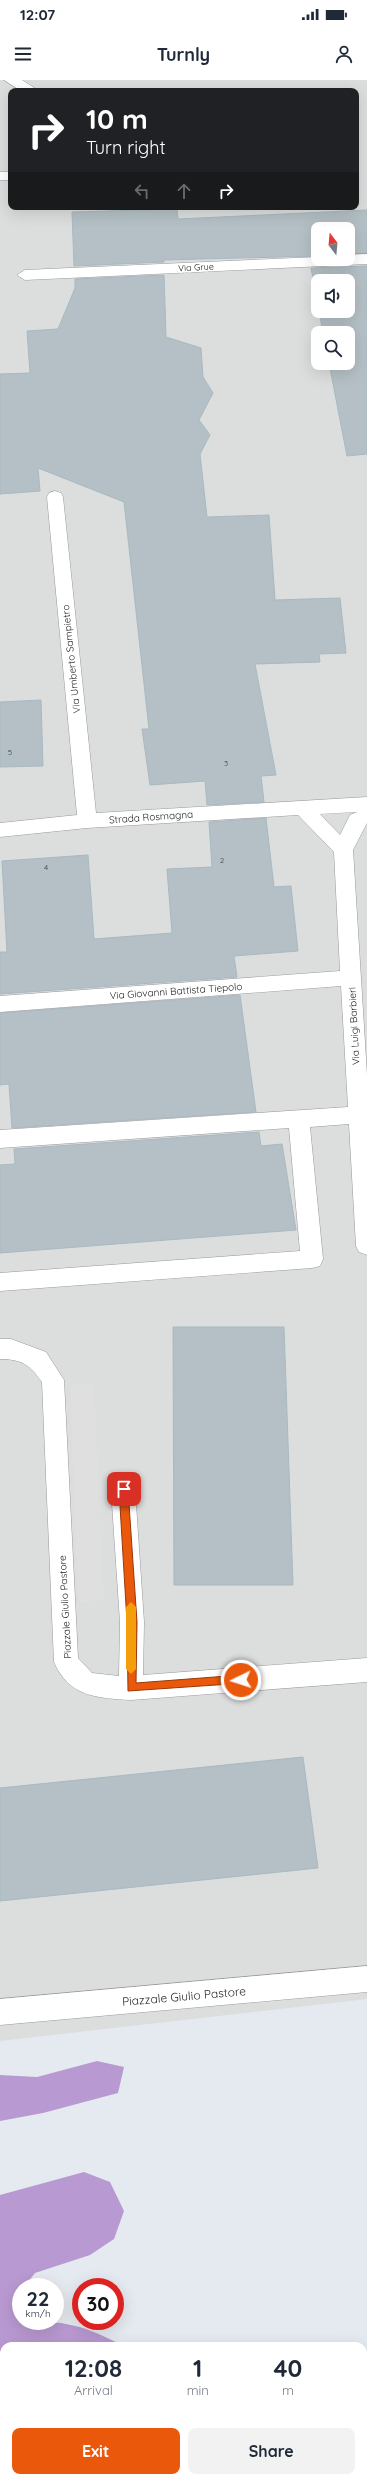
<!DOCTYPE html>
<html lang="en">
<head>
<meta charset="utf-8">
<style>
	body { margin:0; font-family:Quicksand,sans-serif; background:#f2f2f3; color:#1f2937; height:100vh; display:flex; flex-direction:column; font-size:15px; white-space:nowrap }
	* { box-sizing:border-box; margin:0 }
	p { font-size:13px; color:#747a83 }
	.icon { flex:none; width:22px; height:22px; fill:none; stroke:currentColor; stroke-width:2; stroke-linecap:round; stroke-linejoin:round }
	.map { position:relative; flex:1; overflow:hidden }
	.side { position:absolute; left:0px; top:2262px; width:367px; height:140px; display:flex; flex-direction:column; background:#fff; border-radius:12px 12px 0 0; box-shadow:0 4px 16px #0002 }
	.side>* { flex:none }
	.banner { position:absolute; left:8px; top:8px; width:351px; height:122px; border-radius:8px; box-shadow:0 4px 16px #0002; background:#202124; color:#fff; overflow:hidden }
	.needle { width:26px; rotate:344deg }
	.fabs { position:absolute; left:311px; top:142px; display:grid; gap:8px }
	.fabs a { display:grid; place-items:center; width:44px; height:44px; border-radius:8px; background:#fff; box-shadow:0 4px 16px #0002; font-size:20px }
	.speed { position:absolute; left:12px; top:2198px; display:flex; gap:8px; font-size:20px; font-weight:700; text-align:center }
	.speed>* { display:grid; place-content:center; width:52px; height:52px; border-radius:50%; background:#fff; box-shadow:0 4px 16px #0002; line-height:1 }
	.speed small { font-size:10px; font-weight:400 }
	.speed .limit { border:6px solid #d22; background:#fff; color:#111 }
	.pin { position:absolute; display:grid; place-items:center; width:34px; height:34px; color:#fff; margin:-17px; border-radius:8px; box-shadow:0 2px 6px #0006 }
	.me { position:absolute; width:44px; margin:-22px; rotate:266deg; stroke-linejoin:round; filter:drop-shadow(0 0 3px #0008) }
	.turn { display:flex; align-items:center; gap:14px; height:84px; padding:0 12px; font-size:18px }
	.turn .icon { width:52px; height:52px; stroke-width:2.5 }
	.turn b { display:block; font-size:28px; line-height:34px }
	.lanes { display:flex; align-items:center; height:38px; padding:0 12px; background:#0003; justify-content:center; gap:20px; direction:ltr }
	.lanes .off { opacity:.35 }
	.eta { display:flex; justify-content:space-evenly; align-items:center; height:68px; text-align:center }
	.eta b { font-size:24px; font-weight:700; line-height:28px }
	.primary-button { display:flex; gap:8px; margin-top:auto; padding:8px 12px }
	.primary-button a { flex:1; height:46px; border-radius:8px; background:#ea580c; color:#fff; font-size:16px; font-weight:700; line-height:46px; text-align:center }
	.primary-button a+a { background:#f2f2f3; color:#1f2937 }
	.status { display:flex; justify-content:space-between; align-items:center; height:28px; padding:0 20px; background:#fff; direction:ltr }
	.status svg { height:11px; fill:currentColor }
	header { display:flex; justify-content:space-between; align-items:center; height:52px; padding:0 12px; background:#fff; font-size:18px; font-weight:700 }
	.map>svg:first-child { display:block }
	.residential { fill:#dcdddd; fill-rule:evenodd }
	.forest { fill:#b999d1 }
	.parking { fill:#dfdfdf }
	.building { fill:#b4c0c5; stroke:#a7bac2 }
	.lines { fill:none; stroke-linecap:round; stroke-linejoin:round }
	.minor-casing { stroke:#999; stroke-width:1 }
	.minor { fill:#fff; fill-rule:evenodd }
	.route { fill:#ea580c; stroke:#983908 }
	.slow { fill:#f59e0b }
	.labels { text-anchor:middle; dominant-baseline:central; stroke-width:3; stroke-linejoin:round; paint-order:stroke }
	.number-label { font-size:8px; fill:#444748 }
	.far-street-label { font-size:9px; fill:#1f1f1f; stroke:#fff }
	.street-label { font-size:10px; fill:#1f1f1f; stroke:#fff }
	.near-street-label { font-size:12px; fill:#1f1f1f; stroke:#fff }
</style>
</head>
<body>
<div class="status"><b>12:07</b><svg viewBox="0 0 49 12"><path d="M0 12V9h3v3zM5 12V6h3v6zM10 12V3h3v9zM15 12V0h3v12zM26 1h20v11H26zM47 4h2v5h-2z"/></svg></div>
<header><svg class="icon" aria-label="menu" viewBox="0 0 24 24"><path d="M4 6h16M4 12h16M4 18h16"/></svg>Turnly<svg class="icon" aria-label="person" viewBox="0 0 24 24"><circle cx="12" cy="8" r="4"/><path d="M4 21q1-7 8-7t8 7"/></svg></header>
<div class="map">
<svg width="367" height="2402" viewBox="0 0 367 2402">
	<rect width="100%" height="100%" fill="#e5eaf0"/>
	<path class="residential" d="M 0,0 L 367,0 L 367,1919 L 0,1961 ZM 11,11 L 356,11 L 356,127 L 11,127 ZM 318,149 L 348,149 L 348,179 L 318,179 ZM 318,201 L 348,201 L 348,231 L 318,231 ZM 318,253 L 348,253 L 348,283 L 318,283 Z"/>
	<path class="forest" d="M 97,1981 L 124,1987 L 118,2013 L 43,2033 L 0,2041 L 0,1995 L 37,1997 Z
		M 84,2092 L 110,2102 L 124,2131 L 114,2159 L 90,2175 L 35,2193 L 24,2207 L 21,2207 L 17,2217 L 21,2220 L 21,2241 C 66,2241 83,2245 124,2266 L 4,2266 L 4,2326 L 0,2326 L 0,2115 Z"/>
	<path class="parking" d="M 94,1304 L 104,1520 L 78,1522 L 70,1305 Z"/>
	<path class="building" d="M 177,129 L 178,139 L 367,130 L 367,173 L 348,174 L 348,149 L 318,149 L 318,176 L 164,180 L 164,182 L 74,186 L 72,132 Z
		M 367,186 L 367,374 L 347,376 L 329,283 L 348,283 L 348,253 L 323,253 L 319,231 L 348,231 L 348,201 L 318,201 L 318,226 L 311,188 Z
		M 164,195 L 166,257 L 201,268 L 203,297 L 213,313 L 199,340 L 210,355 L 200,374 L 207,437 L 269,435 L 275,520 L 340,518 L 346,573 L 319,574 L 320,582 L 255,584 L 276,695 L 261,696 L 264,722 L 207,725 L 205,701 L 150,705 L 142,649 L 149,649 L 124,422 L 38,388 L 40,411 L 0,414 L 0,294 L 30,293 L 27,251 L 58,249 L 75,208 L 75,199 Z
		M 41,620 L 43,686 L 0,687 L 0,622 Z
		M 266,738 L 274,807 L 291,806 L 298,871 L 234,876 L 237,897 L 0,914 L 0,872 L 7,872 L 2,781 L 88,775 L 94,859 L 172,853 L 167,789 L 212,787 L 209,742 Z
		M 240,915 L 256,1032 L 12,1048 L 9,1004 L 0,1005 L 0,933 Z
		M 259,1052 L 261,1066 L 282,1064 L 296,1150 L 0,1173 L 0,1085 L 15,1084 L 14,1069 Z
		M 173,1247 L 284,1247 L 293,1505 L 174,1505 Z
		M 303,1677 L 318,1788 L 0,1821 L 0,1708 Z"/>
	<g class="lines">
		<g class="minor-casing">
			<path id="minor" d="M 4,0 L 22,0 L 39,11 L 21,11 Z
				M 0,92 L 11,92 L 11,100 L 0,100 Z
				M 367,174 L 367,184 L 25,200 L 17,195 L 25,190 L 318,177 L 318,179 L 348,179 L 348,175 Z
				M 55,411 L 61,413 L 63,417 L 96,733 L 367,717 L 367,743 L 353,770 L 367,995 L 367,1175 L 359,1172 L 356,1166 L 349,1044 L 310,1047 L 323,1179 L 320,1186 L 312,1188 L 0,1211 L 0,1193 L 300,1171 L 289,1048 L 0,1068 L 0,1050 L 348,1027 L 341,906 L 0,932 L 0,916 L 340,891 L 334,772 L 298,735 L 87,748 L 0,757 L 0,743 L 77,735 L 47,417 L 49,413 ZM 357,732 L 350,735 L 340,755 L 320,734 Z
				M 0,1259 L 11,1259 L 46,1272 L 64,1300 L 78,1578 L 92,1593 L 119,1596 L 120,1542 L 111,1409 L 115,1402 L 123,1399 L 131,1402 L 135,1409 L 144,1542 L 143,1595 L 367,1578 L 367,1602 L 131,1620 C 97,1618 69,1617 54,1582 L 42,1302 C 30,1285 22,1279 0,1279 Z
				M 367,1886 L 367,1912 L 0,1945 L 0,1919 Z"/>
		</g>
		<use href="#minor" class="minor"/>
	</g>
	<path class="route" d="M 124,1404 L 128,1409 L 137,1542 L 136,1603 L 241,1595 L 246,1600 L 245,1603 L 128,1611 L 127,1542 L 119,1409 Z"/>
	<path class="slow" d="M 131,1522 L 136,1527 L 136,1589 L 131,1594 L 126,1589 L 126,1527 Z"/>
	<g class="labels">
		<g class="number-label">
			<text x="10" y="672">5</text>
			<text x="226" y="683">3</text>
			<text x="222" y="780">2</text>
			<text x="46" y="787">4</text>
		</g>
		<g class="far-street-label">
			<text transform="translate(196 187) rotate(-3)">Via Grue</text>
		</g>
		<g class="street-label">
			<text transform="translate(71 579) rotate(-96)">Via Umberto Sampietro</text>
			<text transform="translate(151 737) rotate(-4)">Strada Rosmagna</text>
			<text transform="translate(176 911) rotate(-4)">Via Giovanni Battista Tiepolo</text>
			<text transform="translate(354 946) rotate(-93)">Via Luigi Barbieri</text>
			<text transform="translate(65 1527) rotate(-93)">Piazzale Giulio Pastore</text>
		</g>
		<g class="near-street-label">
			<text transform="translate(184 1916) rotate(-5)">Piazzale Giulio Pastore</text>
		</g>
	</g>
</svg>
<div class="fabs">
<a><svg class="needle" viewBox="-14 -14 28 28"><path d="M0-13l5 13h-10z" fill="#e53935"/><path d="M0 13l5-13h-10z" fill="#747a83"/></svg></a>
<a><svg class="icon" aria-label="sound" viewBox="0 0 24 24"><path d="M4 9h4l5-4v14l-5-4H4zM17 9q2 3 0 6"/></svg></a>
<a><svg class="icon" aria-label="search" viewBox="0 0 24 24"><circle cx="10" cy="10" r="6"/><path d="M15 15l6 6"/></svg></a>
</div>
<div class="speed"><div>22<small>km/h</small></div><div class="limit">30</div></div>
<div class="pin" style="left:124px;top:1409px;background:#d93025"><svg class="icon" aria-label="arrive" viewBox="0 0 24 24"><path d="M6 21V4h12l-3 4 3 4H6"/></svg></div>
<svg class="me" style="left:241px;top:1600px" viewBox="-20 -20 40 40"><circle r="17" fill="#ea580c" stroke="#fff" stroke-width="3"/><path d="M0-11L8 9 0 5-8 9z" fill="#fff"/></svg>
<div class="banner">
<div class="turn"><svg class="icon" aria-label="right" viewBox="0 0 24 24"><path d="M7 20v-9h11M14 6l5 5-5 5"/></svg><div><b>10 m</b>Turn right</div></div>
<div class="lanes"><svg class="icon off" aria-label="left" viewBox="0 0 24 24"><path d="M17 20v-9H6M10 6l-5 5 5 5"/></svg><svg class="icon off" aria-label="ahead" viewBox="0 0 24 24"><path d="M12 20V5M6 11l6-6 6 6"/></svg><svg class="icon" aria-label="right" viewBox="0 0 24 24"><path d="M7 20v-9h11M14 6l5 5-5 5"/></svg></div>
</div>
<section class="side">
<div class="eta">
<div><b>12:08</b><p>Arrival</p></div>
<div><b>1</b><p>min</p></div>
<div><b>40</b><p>m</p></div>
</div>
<div class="primary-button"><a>Exit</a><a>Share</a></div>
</section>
</div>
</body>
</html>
